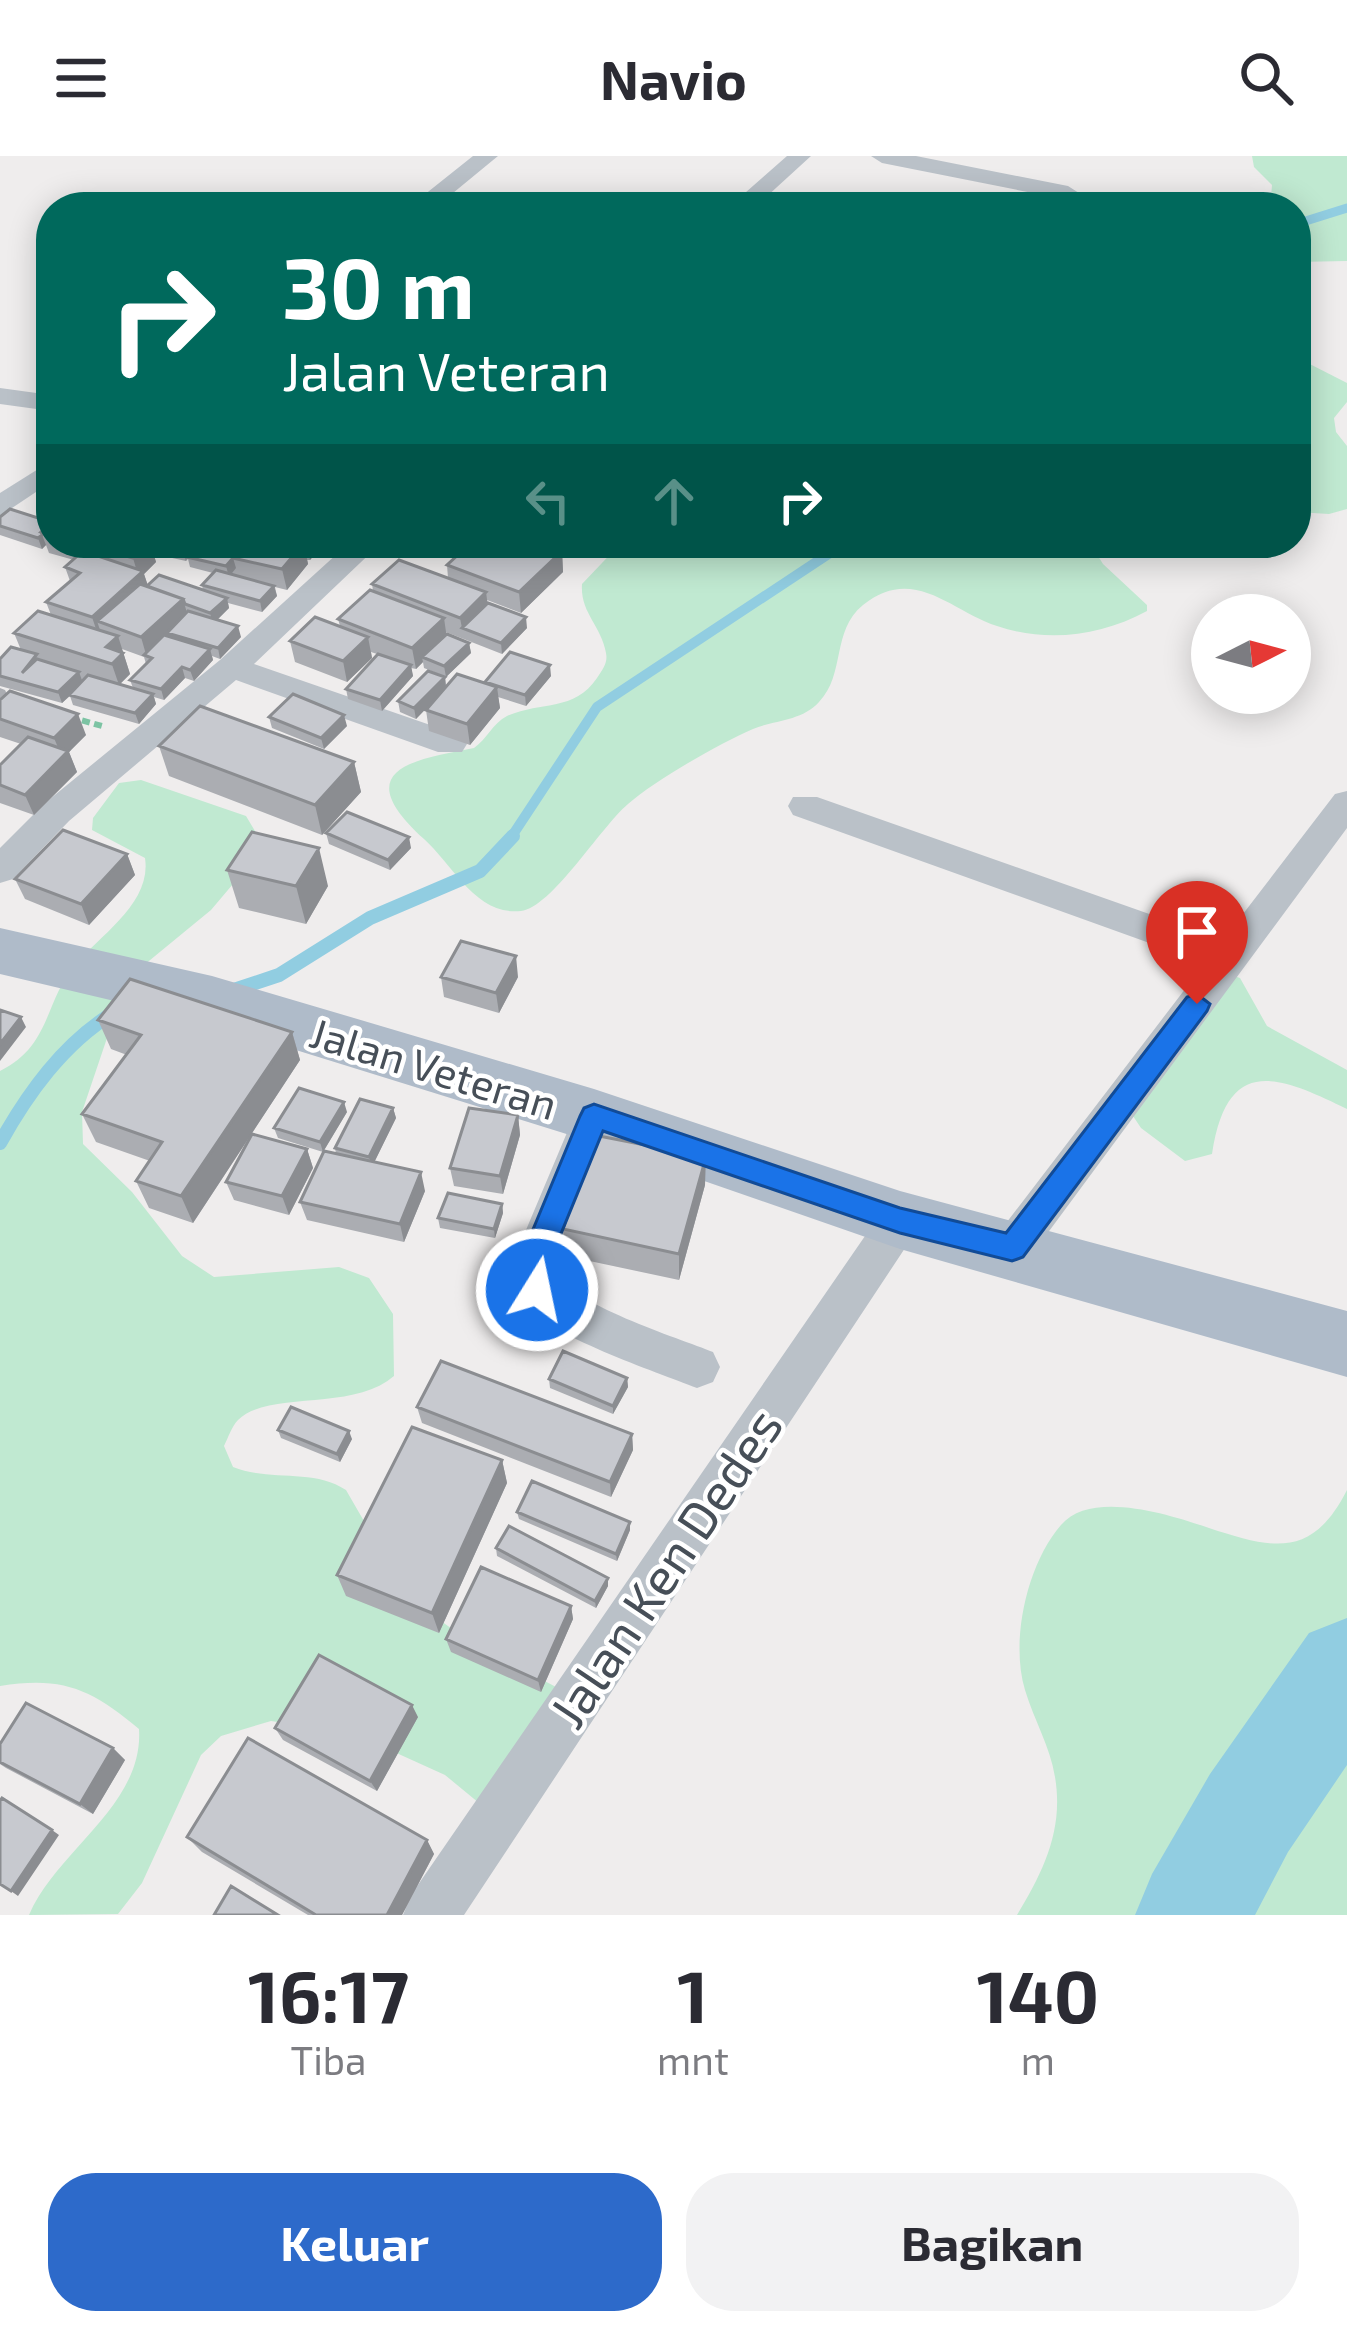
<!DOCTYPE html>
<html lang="id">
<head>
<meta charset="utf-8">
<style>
	body { margin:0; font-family:"Exo 2",sans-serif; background:#f2f2f3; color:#2b2b33; height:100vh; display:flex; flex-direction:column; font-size:45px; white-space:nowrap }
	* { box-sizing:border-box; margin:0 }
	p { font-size:39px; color:#7c7c81 }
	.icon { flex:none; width:66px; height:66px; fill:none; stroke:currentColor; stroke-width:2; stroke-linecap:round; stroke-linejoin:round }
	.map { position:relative; height:1759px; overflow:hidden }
	.panel { display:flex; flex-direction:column; background:#fff; flex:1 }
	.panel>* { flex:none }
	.guide { position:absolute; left:36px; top:36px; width:1275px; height:366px; border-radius:48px; box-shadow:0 6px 30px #0003; background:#00695c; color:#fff; overflow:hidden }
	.needle { width:78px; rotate:84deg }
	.fabs { position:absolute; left:1191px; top:438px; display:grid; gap:24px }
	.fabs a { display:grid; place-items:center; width:120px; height:120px; border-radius:50%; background:#fff; box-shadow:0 6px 30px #0003; font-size:60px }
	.pin { position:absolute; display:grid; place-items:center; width:102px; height:102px; color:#fff; margin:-123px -51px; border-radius:50% 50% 50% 0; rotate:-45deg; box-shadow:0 0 12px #0007 }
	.pin .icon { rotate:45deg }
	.me { position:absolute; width:132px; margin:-66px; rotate:10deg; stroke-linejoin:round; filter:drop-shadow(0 0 9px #0008) }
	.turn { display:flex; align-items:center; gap:42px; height:252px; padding:0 48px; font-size:54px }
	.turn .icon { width:156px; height:156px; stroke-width:2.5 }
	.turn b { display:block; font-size:84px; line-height:102px }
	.lanes { display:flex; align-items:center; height:114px; padding:0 48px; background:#0003; justify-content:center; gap:60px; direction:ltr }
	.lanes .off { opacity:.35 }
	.eta { display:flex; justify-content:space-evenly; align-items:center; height:204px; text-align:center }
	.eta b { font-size:72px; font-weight:700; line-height:84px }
	.cta { display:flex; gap:24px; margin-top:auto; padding:24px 48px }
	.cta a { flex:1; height:138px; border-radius:48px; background:#2d6aca; color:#fff; font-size:48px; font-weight:700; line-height:138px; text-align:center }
	.cta a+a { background:#f2f2f3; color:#2b2b33 }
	header { display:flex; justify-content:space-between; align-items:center; height:156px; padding:0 48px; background:#fff; font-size:54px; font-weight:700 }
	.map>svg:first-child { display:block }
	.green { fill:#c0e9d1 }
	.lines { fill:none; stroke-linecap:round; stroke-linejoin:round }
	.stream-far2 { stroke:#91cde1; stroke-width:9 }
	.stream-far1 { stroke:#91cde1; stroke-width:10 }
	.stream { stroke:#91cde1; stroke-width:14 }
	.river { fill:#91cde1; fill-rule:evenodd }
	.path { stroke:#7cc3a3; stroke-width:6; stroke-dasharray:8 4.5; stroke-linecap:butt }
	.street { fill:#bac1c8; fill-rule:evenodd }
	.primary { fill:#afbbc9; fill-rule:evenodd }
	.wall { fill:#abadb2; fill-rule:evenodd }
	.shaded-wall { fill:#8b8d91 }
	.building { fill:#c7c9cf; stroke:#8b8d91; stroke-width:3 }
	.route { fill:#1a73e8; stroke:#114b97; stroke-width:3 }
	.labels { text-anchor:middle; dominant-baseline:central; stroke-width:9; stroke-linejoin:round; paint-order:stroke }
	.street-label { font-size:42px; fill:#474f58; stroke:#fff }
	.near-street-label { font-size:51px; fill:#474f58; stroke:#fff }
</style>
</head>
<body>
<header><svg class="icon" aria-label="menu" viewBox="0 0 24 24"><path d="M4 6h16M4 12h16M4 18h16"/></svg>Navio<svg class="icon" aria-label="search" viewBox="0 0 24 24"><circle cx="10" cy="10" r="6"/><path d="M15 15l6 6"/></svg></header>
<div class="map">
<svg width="1347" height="1759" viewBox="0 0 1347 1759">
	<rect width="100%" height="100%" fill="#efeded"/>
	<path class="green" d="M 1252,0 L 1347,0 L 1347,105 L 1296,106 L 1296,51 L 1270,51 L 1272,29 L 1254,11 Z
		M 1296,201 L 1347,227 L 1347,246 L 1334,262 L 1336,276 L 1347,290 L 1347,353 L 1329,358 L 1296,356 Z
		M 621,387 L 1090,387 L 1103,408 L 1147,449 L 1147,455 C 1101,480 1047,487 997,470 C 952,456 914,408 863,449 C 831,475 846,518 819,546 C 802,565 775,564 753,573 C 720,587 654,625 628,648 C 600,672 551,752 521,755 C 476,760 453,709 424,683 C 348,614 411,604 474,592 C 487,583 493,567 507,560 C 541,545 574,556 597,522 C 603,513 608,507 606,497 C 601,469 580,457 582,428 Z
		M 141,624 L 246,660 L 258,680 L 233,728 L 211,754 L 127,823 L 82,956 L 83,988 L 132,1036 L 182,1100 L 214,1121 L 339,1111 L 369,1122 L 393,1158 L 394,1220 C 353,1256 268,1234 238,1264 C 232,1270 228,1282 224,1290 L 233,1311 C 270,1326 313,1312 346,1334 L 409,1443 L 474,1488 L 575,1541 L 496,1661 L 445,1619 L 381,1590 L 330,1574 L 271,1565 L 221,1580 L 201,1599 L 142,1727 L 118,1758 L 29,1759 C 57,1694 144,1649 139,1573 C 91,1533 63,1520 0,1530 L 0,915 C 51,890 44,846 75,809 C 100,779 152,747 145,702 L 92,674 L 93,662 L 119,627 Z
		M 1222,816 L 1240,822 L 1267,870 L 1347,914 L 1347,953 C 1276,918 1227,900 1212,998 L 1185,1005 L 1141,972 L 1123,945 Z
		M 1347,1334 L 1347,1759 L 1017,1759 C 1043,1716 1064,1674 1055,1621 C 1050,1590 1034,1564 1025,1534 C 1010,1485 1027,1408 1061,1369 C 1091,1333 1171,1359 1209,1372 C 1273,1393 1312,1403 1347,1334 Z"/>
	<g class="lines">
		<path class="stream-far2" d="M 1296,68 L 1347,52"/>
		<path class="stream-far1" d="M 510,683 L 597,551 L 845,387"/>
		<path class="stream" d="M 234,834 L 279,819 L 370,762 L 480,715 L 513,680
			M 0,987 C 28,937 63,888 113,857"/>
		<path class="river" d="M 1347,1462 L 1347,1609 L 1288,1696 L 1255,1759 L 1135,1759 L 1152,1718 L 1210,1618 L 1309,1477 Z"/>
		<path class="path" d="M 70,561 L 102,570"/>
		<path class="street" d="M 473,0 L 498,0 L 436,51 L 409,51 Z
			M 787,0 L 811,0 L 755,51 L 729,51 Z
			M 871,0 L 916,0 L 1068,30 L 1079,37 L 1068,44 L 882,7 Z
			M 0,232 L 51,239 L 51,255 L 0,248 Z
			M 51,305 L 51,326 L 0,360 L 0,337 Z
			M 349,387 L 381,387 L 254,508 L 462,580 L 467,588 L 462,596 L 438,596 L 236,524 L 69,665 L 13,723 L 0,727 L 0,692 L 45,647 L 220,504 Z
			M 1347,635 L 1347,672 L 1027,1105 L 1012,1111 L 997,1105 L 990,1092 L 997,1079 L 1205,807 L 793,659 L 788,650 L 793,641 L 817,641 L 1223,784 L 1335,638 Z
			M 594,943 L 608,948 L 614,960 L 554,1112 C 562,1146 679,1182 713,1196 L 720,1211 L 713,1226 L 697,1232 C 656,1216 548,1179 522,1148 C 514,1139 513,1124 510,1112 L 574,960 L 580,948 Z
			M 900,1046 L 915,1051 L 921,1064 L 915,1077 L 464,1759 L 403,1759 L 411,1739 L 885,1051 Z"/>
		<path class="primary" d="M 0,772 L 212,820 L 594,933 L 900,1035 L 1347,1155 L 1347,1221 L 900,1093 L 589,985 L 212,868 L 0,818 Z"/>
	</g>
	<path class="wall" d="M 0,361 L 51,366 L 51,387 L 150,387 L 156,406 L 144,418 L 148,430 L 203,434 L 202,429 L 213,417 L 190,411 L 188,403 L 186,405 L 163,400 L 160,389 L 162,387 L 194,387 L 195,392 L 199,387 L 321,387 L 321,391 L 310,404 L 307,404 L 308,408 L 287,434 L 275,431 L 277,440 L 262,456 L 228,447 L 229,452 L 217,464 L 241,481 L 220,503 L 212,500 L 213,504 L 194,525 L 185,522 L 164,544 L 154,541 L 156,548 L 139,568 L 73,549 L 70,540 L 62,547 L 0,530 L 0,503 L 21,494 L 14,477 L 51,459 L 46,446 L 70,425 L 65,411 L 74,404 L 49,397 L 46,389 L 42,393 L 0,379 ZM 122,493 L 144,501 L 146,508 L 130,524 L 133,532 L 120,528 L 130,518 Z
		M 328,387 L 358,387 L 352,394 Z
		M 471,387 L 569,387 L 562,394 L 546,389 L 562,395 L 563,416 L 521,457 L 487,444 L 488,447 L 527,472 L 502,498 L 446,476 L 446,479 L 469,487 L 471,497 L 446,521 L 424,512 L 423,506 L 416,513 L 411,512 L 413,520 L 382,555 L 348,543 L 346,533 L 377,498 L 371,496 L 372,502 L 347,526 L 295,506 L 290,485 L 340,470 L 338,463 L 373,435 L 372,428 L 448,422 L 447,409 Z
		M 551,520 L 526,550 L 498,541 L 500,552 L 470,589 L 429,575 L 426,554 L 435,543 L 416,563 L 400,556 L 398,545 L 445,521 L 446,530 Z
		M 0,532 L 5,534 L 7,538 L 86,579 L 69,596 L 77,616 L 34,659 L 0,647 L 0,609 L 21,588 L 0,581 Z
		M 269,561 L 347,570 L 324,593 L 272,572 Z
		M 159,590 L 354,606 L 361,636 L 322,679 L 169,620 Z
		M 326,677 L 411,692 L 390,714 L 329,688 Z
		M 127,698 L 135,719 L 89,769 L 25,743 L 15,723 Z
		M 227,714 L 328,730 L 306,768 L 239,752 Z
		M 441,821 L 518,821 L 499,857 L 444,841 Z
		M 98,864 L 292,876 L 300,904 L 193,1067 L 149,1052 L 136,1025 L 150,1005 L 96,986 L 82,958 L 127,899 L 111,893 Z
		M 393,952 L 396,962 L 374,1006 L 425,1035 L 404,1086 L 307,1064 L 300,1046 L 336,998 L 335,992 Z
		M 347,956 L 323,996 L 278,982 L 274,972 Z
		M 518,959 L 520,979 L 503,1038 L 454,1030 L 450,1012 Z
		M 307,993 L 313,1012 L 289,1059 L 234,1044 L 226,1026 Z
		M 705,1029 L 679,1124 L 566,1100 L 563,1073 Z
		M 502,1048 L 503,1057 L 495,1082 L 440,1072 L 438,1062 Z
		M 627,1222 L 628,1231 L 613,1258 L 550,1232 L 549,1223 Z
		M 417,1251 L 632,1278 L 633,1294 L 611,1341 L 422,1267 Z
		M 278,1274 L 352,1283 L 340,1306 L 281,1282 Z
		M 502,1304 L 507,1327 L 439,1477 L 346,1440 L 337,1419 Z
		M 517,1356 L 630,1374 L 617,1405 L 519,1363 Z
		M 496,1392 L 608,1422 L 608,1430 L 596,1452 L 497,1400 Z
		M 571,1450 L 573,1463 L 541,1536 L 451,1496 L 446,1483 Z
		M 418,1561 L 377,1635 L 283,1584 L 275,1572 Z
		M 0,1588 L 113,1592 L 125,1604 L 93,1658 L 6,1612 L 0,1608 Z
		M 187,1681 L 427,1684 L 434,1698 L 402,1759 L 308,1759 L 202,1696 Z"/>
	<path class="shaded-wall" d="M 42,379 L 46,389 L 42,393 L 38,382 Z
		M 148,387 L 150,387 L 156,406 L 144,418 L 150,436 L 97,465 L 102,480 L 99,482 L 92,461 L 138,419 L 133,402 Z
		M 189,387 L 194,387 L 196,393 L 187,401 L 186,405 L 183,394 Z
		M 304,387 L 308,408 L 287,434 L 282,413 Z
		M 306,387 L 321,387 L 321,391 L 310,404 Z
		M 562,395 L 563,416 L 521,457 L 519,436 Z
		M 233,402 L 236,412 L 229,421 L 226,410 Z
		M 274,430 L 277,440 L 262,456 L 260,445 Z
		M 486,436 L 489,458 L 462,472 L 460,462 Z
		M 227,442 L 229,452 L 213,468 L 210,457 Z
		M 183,443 L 189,464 L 167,477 L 168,483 L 147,502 L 141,481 Z
		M 526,461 L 527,472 L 502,498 L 501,487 Z
		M 444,462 L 447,483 L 422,501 L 423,506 L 416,513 L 412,492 Z
		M 238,470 L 241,481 L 220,503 L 218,492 Z
		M 118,480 L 130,518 L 119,529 L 106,491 Z
		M 368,481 L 372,502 L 347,526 L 343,505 Z
		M 469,487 L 471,497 L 446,521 L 444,510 Z
		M 210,493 L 213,504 L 194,525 L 190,514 Z
		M 411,509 L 413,520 L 382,555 L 380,544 Z
		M 550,509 L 551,520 L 526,550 L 525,539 Z
		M 182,511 L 185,522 L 164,544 L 161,533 Z
		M 79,516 L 83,527 L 62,547 L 58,536 Z
		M 445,521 L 446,532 L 416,563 L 414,552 Z
		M 497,531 L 500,552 L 470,589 L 467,568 Z
		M 153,538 L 156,548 L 139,568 L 135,557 Z
		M 78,558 L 86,579 L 69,596 L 77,616 L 34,659 L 25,639 L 62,601 L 54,582 Z
		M 344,559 L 347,570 L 324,593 L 321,582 Z
		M 354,606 L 361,636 L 322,679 L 315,649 Z
		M 409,681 L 411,692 L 390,714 L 388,704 Z
		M 319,692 L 328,730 L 306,768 L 296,730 Z
		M 127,698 L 135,719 L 89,769 L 81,748 Z
		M 516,800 L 518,821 L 499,857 L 496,837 Z
		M 21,861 L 26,871 L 0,905 L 0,888 Z
		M 292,876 L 300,904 L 193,1067 L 181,1040 Z
		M 344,946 L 347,956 L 323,996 L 320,986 Z
		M 393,952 L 396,962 L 372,1011 L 369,1001 Z
		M 518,959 L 520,979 L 503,1038 L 500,1020 Z
		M 307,993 L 313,1012 L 289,1059 L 282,1040 Z
		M 706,1001 L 705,1029 L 679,1124 L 679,1098 Z
		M 421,1016 L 425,1035 L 404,1086 L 400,1068 Z
		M 502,1048 L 503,1057 L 495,1082 L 494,1073 Z
		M 627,1222 L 628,1231 L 613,1258 L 613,1250 Z
		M 349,1275 L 352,1283 L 340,1306 L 337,1298 Z
		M 632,1278 L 633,1294 L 611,1341 L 610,1326 Z
		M 502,1304 L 507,1327 L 439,1477 L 432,1457 Z
		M 630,1366 L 630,1374 L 617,1405 L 616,1398 Z
		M 608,1422 L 608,1430 L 596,1452 L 595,1445 Z
		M 571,1450 L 573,1463 L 541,1536 L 538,1524 Z
		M 412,1549 L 418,1561 L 377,1635 L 370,1625 Z
		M 113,1592 L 125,1604 L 93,1658 L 80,1648 Z
		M 52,1674 L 59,1679 L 18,1740 L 11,1735 Z
		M 427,1684 L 434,1698 L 402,1759 L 387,1759 Z"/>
	<path class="building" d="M 10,353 L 51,366 L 51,367 L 41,376 L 42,379 L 38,382 L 0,370 L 0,361 Z
		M 51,367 L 51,379 L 41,376 Z
		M 81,387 L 148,387 L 133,402 Z
		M 162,387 L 189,387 L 183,394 L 160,389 Z
		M 199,387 L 246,387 L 226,410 L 187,401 Z
		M 246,387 L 304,387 L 282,413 L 233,402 Z
		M 471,387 L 539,387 L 562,395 L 519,436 L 447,409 Z
		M 83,395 L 143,415 L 92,461 L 46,446 L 80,417 L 65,411 Z
		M 399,404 L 486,436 L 460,462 L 372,428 Z
		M 216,414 L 274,430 L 260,445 L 202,429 Z
		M 159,419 L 227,442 L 210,457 L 185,448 L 183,443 L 147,430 Z
		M 140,428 L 183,443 L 141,481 L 97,465 Z
		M 370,434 L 444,462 L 412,492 L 338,463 Z
		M 488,447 L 526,461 L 501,487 L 462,472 Z
		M 38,455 L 118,480 L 106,491 L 123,497 L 112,508 L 14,477 Z
		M 188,455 L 238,470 L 218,492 L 167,477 Z
		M 315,461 L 368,481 L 343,505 L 290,485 Z
		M 447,478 L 469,487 L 444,510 L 422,501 Z
		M 164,479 L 210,493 L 190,514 L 182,511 L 161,533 L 130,524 L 152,502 L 144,499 Z
		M 11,491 L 37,498 L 22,517 L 37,503 L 79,516 L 58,536 L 0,520 L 0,503 Z
		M 510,496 L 550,509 L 525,539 L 485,526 Z
		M 378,498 L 411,509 L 380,544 L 346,533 Z
		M 428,515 L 445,521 L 414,552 L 398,545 Z
		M 457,518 L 497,531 L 467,568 L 426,554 Z
		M 88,519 L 153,538 L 135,557 L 69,539 Z
		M 10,535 L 78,558 L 54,582 L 0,563 L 0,544 Z
		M 293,538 L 344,559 L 321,582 L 269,561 Z
		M 200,550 L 354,606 L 315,649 L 159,590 Z
		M 28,581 L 68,595 L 25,639 L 0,629 L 0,609 Z
		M 347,656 L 409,681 L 388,704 L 326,677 Z
		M 63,674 L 127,698 L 81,748 L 15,723 Z
		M 252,676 L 319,692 L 296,730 L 227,714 Z
		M 461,785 L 516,800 L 496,837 L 441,821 Z
		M 130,823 L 292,876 L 181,1040 L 136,1025 L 162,986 L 82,958 L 141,879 L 98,864 Z
		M 0,854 L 21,861 L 0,888 Z
		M 299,932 L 344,946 L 320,986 L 274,972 Z
		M 360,943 L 393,952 L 369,1001 L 335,992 Z
		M 469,952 L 518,959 L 500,1020 L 450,1012 Z
		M 252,978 L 307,993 L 282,1040 L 226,1026 Z
		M 594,979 L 706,1001 L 679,1098 L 563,1073 Z
		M 324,995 L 421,1016 L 400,1068 L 300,1046 Z
		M 448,1037 L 502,1048 L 494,1073 L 438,1062 Z
		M 563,1195 L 627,1222 L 613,1250 L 549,1223 Z
		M 441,1205 L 632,1278 L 610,1326 L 417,1251 Z
		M 291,1251 L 349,1275 L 337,1298 L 278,1274 Z
		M 412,1271 L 502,1304 L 432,1457 L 337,1419 Z
		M 532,1325 L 630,1366 L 616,1398 L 517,1356 Z
		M 509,1370 L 608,1422 L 595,1445 L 496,1392 Z
		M 481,1411 L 571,1450 L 538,1524 L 446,1483 Z
		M 319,1499 L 412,1549 L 370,1625 L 275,1572 Z
		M 26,1547 L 113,1592 L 80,1648 L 0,1606 L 0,1588 Z
		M 248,1582 L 427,1684 L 387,1759 L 316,1759 L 187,1681 Z
		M 2,1642 L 52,1674 L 11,1735 L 0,1728 L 0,1645 Z
		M 231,1730 L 278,1759 L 214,1759 Z"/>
	<path class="route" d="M 1197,838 L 1210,848 L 1207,855 L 1023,1101 L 1012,1105 L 900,1077 L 603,975 L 547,1112 L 552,1134 L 548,1144 L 537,1148 L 526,1144 L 517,1112 L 580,960 L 584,952 L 594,948 L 900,1052 L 1006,1077 L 1187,841 Z"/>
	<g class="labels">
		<g class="street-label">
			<text transform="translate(434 911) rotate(17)">Jalan Veteran</text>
		</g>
		<g class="near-street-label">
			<text transform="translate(664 1411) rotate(-56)">Jalan Ken Dedes</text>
		</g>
	</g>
</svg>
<div class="fabs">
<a><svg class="needle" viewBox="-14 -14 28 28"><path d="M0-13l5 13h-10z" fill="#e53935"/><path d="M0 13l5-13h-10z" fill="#7c7c81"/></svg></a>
</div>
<div class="pin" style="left:1197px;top:848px;background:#d93025"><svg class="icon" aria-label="arrive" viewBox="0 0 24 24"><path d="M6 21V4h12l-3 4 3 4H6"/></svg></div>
<svg class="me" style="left:537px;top:1134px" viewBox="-20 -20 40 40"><circle r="17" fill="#1a73e8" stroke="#fff" stroke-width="3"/><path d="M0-11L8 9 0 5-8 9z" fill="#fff"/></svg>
<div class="guide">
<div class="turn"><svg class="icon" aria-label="right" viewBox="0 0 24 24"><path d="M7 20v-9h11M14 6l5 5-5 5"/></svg><div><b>30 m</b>Jalan Veteran</div></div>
<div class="lanes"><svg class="icon off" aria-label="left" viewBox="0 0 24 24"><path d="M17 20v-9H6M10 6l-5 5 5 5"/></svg><svg class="icon off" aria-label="ahead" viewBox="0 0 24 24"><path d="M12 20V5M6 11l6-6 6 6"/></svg><svg class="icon" aria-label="right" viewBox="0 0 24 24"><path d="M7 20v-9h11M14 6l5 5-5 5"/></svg></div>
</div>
</div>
<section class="panel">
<div class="eta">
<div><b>16:17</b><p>Tiba</p></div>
<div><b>1</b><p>mnt</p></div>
<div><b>140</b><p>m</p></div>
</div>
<div class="cta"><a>Keluar</a><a>Bagikan</a></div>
</section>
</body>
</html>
